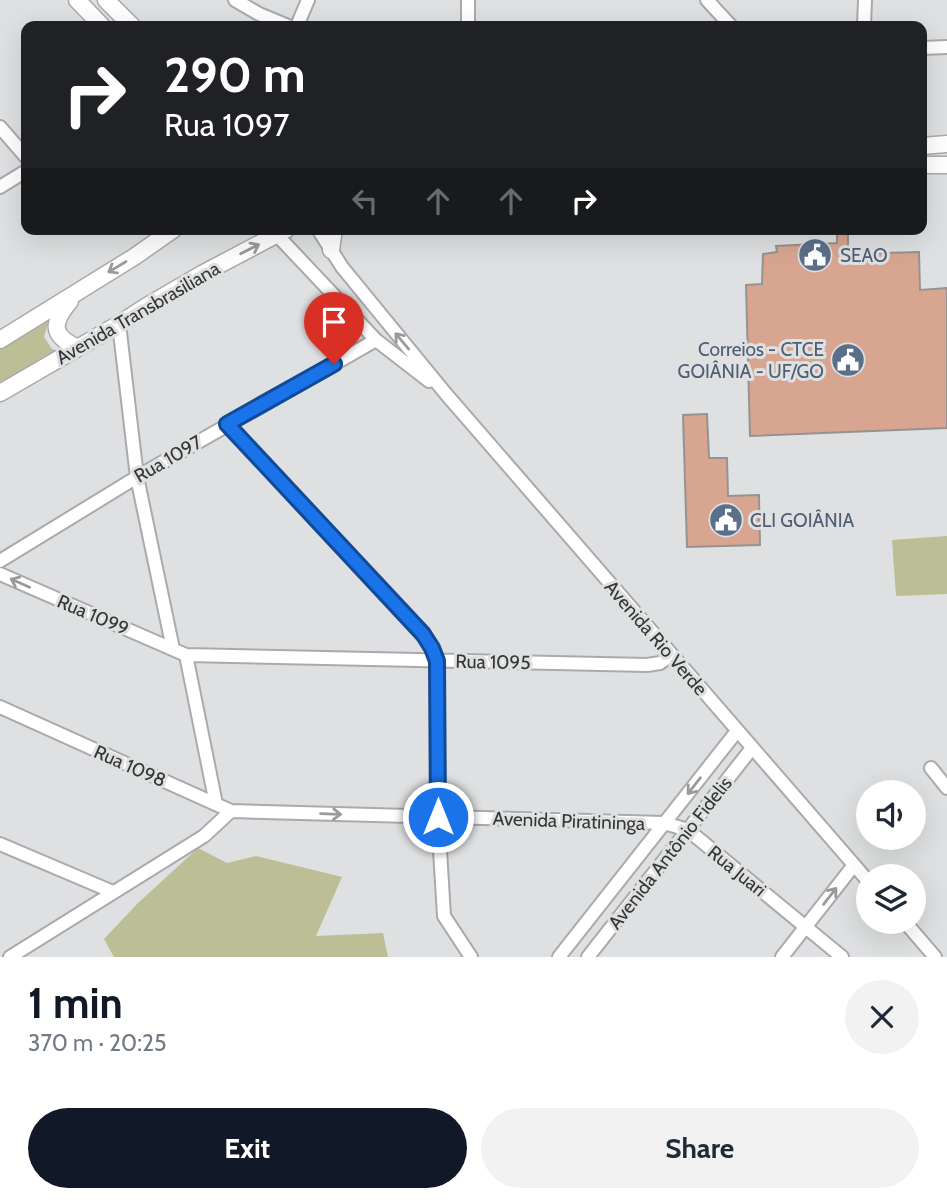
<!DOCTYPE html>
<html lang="en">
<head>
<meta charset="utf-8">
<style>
	body { margin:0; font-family:Cabin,sans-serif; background:#f2f2f3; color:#1f2937; height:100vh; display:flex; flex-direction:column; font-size:26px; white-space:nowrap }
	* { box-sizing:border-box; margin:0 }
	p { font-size:23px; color:#747a83 }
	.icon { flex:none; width:38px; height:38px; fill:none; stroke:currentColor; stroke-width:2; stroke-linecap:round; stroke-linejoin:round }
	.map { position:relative; height:957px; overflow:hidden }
	.panel { display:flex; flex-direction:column; background:#fff; flex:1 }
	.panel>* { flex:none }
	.guide { position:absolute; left:21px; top:21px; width:906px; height:214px; border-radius:14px; box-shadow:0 7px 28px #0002; background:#202124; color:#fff; overflow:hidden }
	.fabs { position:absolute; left:856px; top:780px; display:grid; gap:14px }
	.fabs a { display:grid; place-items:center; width:70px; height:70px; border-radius:50%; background:#fff; box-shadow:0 7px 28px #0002; font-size:35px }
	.pin { position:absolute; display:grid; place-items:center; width:60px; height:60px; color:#fff; margin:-72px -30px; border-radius:50% 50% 50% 0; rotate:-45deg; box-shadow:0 0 7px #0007 }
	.pin .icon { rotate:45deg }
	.me { position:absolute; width:77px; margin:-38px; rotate:0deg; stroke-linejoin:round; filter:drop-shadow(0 0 5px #0008) }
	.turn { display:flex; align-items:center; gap:24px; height:147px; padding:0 28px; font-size:32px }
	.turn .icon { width:91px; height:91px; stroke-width:2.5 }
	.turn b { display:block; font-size:49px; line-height:60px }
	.lanes { display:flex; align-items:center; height:66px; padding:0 28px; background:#0003; justify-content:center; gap:35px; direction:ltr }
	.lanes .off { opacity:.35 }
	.round { display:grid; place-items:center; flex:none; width:74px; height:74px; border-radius:37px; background:#f2f2f3 }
	.summary { display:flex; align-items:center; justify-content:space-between; height:119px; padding:0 28px }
	h1 { font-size:42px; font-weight:700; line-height:52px; color:#111827 }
	.action { display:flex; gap:14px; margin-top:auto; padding:14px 28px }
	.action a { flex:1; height:80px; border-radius:42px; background:#111827; color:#fff; font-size:28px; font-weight:700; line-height:80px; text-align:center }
	.action a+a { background:#f2f2f3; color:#1f2937 }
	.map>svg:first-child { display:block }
	.green { fill:#bcbe95 }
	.building { fill:#d8a690; stroke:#949392; stroke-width:2 }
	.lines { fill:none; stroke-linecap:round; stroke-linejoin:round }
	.minor-casing { stroke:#aaaaac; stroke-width:16 }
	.major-casing { stroke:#aaaaac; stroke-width:19 }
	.minor { stroke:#fff; stroke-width:12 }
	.major { stroke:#fff; stroke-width:16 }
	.oneway { stroke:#9a9a9a }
	.route-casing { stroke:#114b97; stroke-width:18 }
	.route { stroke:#1a73e8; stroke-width:12 }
	.labels { text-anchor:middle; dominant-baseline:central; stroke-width:6; stroke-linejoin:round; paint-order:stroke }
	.service-label { font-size:19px; fill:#4e5e75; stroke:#dfe0e1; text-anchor:start }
	.street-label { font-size:19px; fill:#353636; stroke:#dfe0e1 }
</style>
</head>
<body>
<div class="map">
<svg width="947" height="957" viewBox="0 0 947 957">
	<rect width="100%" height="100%" fill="#dfe0e1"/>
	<path class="green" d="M 49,318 L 44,337 L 52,349 L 63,352 L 0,387 L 0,348 Z
		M 947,536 L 947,594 L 896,596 L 892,540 Z
		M 198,848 L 227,863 L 256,856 L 342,877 L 316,936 L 383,933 L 388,957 L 114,957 L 104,939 L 138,903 Z"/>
	<path class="building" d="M 837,229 L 848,229 L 848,254 L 919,252 L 920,290 L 947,288 L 947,428 L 750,436 L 746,285 L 762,284 L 763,254 L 777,252 L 776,246 L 837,243 Z
		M 707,414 L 709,458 L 727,458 L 728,496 L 759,495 L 760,545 L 687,547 L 683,415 Z"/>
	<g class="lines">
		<g class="minor-casing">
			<path id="minor" d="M 235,0 L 259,14 L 288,26
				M 468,0 L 468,26
				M 707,0 L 731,26
				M 297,26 L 308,0
				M 864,26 L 865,0
				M 922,48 L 947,47
				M 0,127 L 26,157
				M 0,187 L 26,171
				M 318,229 L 342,267 L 446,394 L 868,881
				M 277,235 L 376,340 L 429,381
				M 119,324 L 137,477 L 173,649
				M 227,424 L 423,634 L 432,648 L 437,661 L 438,817 L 444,916 L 471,957
				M 0,561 L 137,477 L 376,340
				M 0,574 L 186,655 L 647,665 L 660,663 L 671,655
				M 186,655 L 216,804
				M 0,707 L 231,811 L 664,823 L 688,830 L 842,957
				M 931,768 L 947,788
				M 0,844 L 113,892
				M 905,922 L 935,957
				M 10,957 L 204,836 L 231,811
				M 559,957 L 737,731
				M 588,957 L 752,748
				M 782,957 L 854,865"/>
		</g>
		<g class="major-casing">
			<path id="major" d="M 77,0 L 102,26
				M 106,0 L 132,26
				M 922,146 L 947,144
				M 922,165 L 947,165
				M 331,250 L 334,229
				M 70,301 C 52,323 50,335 78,348
				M 0,340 L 134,257 L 174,229
				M 0,393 L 119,324 L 147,306 L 202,274 L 287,229"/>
		</g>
		<use href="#minor" class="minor"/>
		<use href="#major" class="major"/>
	</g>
	<defs><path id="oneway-shaft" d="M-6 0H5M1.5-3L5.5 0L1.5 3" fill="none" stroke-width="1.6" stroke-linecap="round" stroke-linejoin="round" transform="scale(1.75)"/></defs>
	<g class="oneway">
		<use href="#oneway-shaft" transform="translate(250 249) rotate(-27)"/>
		<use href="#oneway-shaft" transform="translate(117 267) rotate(149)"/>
		<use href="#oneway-shaft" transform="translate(402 341) rotate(-130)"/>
		<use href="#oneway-shaft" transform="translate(20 583) rotate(-156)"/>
		<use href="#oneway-shaft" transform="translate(694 786) rotate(128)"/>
		<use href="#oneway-shaft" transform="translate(331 814) rotate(2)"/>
		<use href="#oneway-shaft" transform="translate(830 896) rotate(-52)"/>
	</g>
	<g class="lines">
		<g class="route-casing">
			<path id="route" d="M 334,364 L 227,424 L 423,634 L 432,648 L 437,661 L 438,817"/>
		</g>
		<use href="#route" class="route"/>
	</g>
	<defs>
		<g id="civic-disc" transform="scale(1.75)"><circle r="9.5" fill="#5c6f8a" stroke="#dfe0e1"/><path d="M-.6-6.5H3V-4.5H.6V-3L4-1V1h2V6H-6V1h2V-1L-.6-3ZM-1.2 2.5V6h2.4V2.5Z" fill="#fff"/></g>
	</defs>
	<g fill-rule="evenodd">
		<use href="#civic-disc" x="815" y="255"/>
		<use href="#civic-disc" x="848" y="360"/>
		<use href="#civic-disc" x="726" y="520"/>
	</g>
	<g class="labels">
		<g class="service-label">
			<text x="840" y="255">SEAO</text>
			<text x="824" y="349" text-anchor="end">Correios - CTCE<tspan x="824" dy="22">GOIÂNIA - UF/GO</tspan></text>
			<text x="750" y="520">CLI GOIÂNIA</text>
		</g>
		<g class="street-label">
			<text transform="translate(138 313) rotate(-30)">Avenida Transbrasiliana</text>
			<text transform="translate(168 459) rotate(-30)">Rua 1097</text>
			<text transform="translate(93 615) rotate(23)">Rua 1099</text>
			<text transform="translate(656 638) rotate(49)">Avenida Rio Verde</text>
			<text transform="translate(493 662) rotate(1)">Rua 1095</text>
			<text transform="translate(130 766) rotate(24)">Rua 1098</text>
			<text transform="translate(569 821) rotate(2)">Avenida Piratininga</text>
			<text transform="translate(670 853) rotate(-52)">Avenida Antônio Fidelis</text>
			<text transform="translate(737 871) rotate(39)">Rua Juari</text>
		</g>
	</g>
</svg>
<div class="fabs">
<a><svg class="icon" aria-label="sound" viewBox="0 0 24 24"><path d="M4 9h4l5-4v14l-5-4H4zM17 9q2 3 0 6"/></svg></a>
<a><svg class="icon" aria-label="layers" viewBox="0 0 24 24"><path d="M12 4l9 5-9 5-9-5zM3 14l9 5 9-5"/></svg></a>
</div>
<div class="pin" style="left:334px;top:364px;background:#d93025"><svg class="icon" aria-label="arrive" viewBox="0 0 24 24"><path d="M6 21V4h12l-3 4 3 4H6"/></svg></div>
<svg class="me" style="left:438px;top:817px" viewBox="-20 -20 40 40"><circle r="17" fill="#1a73e8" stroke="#fff" stroke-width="3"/><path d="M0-11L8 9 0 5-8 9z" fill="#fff"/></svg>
<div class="guide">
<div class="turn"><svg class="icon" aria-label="right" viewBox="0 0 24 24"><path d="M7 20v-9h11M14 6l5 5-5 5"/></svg><div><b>290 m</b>Rua 1097</div></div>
<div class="lanes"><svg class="icon off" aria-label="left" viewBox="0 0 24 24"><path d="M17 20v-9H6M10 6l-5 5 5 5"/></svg><svg class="icon off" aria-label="ahead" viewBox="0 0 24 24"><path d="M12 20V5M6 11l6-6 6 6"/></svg><svg class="icon off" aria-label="ahead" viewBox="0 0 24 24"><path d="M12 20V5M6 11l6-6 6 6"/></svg><svg class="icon" aria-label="right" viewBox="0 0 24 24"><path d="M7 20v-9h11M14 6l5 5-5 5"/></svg></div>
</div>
</div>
<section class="panel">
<div class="summary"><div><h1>1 min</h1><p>370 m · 20:25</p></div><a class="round"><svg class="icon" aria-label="close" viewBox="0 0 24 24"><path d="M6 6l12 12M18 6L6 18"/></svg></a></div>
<div class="action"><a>Exit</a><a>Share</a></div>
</section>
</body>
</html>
